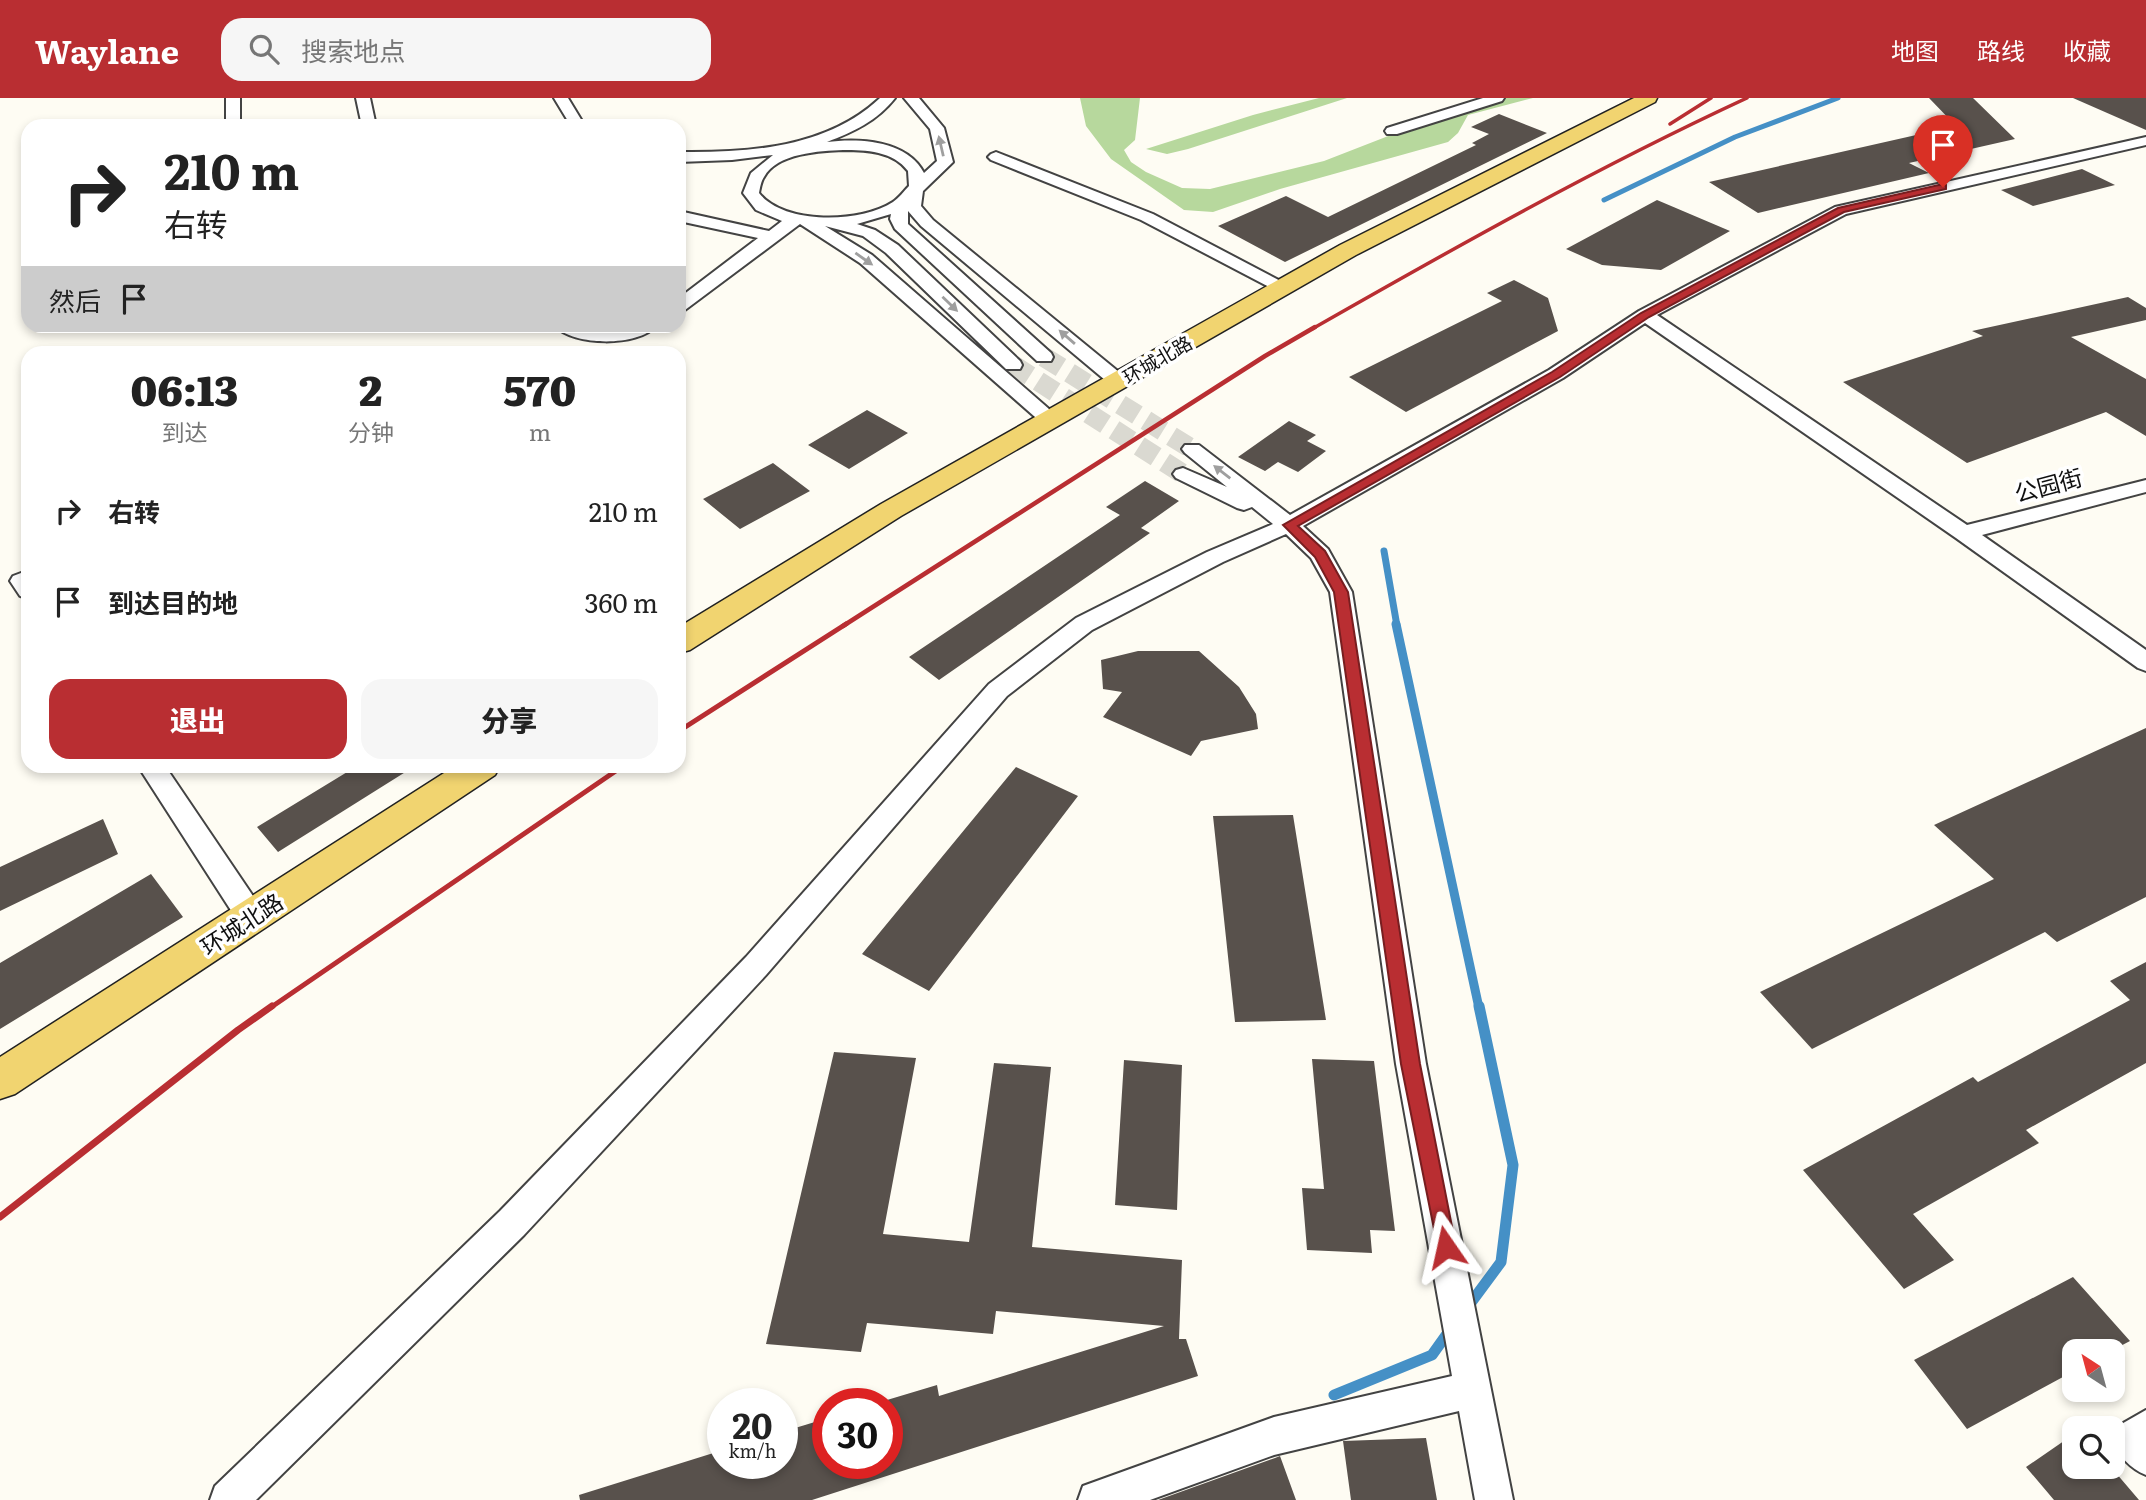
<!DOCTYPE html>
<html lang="zh">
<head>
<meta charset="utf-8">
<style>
	body { margin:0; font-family:Literata,"Noto Sans SC",serif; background:#f6f6f6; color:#222; height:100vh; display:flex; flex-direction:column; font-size:26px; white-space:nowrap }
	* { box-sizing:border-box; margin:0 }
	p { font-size:23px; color:#767676 }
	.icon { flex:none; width:38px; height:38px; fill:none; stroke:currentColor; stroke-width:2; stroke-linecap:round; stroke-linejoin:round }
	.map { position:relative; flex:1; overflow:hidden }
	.drawer { position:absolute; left:21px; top:248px; width:665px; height:427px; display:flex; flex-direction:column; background:#fff; border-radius:21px; box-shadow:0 4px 10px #0003 }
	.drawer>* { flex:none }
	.guide { position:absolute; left:21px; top:21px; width:665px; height:214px; border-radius:21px; box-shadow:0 4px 10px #0003; background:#fff; color:#222; overflow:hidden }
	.needle { width:46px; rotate:324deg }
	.fabs { position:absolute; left:2062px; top:1241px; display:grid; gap:14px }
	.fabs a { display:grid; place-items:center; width:63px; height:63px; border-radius:14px; background:#fff; box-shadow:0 4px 10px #0003; font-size:35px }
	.speed { position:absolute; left:707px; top:1290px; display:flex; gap:14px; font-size:35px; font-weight:700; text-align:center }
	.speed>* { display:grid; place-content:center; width:91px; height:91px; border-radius:50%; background:#fff; box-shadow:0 4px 10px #0003; line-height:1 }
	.speed small { font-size:18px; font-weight:400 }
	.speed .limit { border:10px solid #d22; background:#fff; color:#111 }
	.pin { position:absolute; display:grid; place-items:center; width:60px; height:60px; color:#fff; margin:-72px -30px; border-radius:50% 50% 50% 0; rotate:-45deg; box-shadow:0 0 7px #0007 }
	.pin .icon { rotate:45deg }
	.me { position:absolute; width:77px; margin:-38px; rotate:349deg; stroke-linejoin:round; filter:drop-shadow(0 0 5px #0008) }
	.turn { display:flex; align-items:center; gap:24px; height:147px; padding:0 28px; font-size:32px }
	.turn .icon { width:91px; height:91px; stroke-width:2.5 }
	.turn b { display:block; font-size:49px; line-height:60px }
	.then { display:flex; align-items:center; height:66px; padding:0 28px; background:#0003; gap:14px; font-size:26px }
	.eta { display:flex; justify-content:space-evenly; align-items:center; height:119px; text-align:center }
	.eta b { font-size:42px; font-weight:800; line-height:49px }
	.cta { display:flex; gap:14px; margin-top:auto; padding:14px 28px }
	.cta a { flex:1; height:80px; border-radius:21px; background:#b92e32; color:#fff; font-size:28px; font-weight:800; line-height:80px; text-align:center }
	.cta a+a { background:#f6f6f6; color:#222 }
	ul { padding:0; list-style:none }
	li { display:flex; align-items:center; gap:21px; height:91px; padding:0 28px }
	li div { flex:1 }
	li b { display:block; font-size:26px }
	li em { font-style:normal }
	header { display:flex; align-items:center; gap:42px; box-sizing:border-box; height:98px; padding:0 35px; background:#b92e32; color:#fff }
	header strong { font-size:33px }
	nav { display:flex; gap:38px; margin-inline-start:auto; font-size:24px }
	.search { width:490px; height:63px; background:#f6f6f6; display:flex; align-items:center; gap:18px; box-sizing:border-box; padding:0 24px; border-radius:21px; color:#767676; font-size:26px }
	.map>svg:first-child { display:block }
	.forest { fill:#b7d89d }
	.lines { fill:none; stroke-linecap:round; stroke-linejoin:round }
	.stream-far3 { stroke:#4590c6; stroke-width:5 }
	.stream-far2 { stroke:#4590c6; stroke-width:7 }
	.stream-far1 { stroke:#4590c6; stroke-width:9 }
	.stream { stroke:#4590c6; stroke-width:11 }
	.building { fill:#58514c }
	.minor-tunnel { stroke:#dad9d1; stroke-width:20; stroke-dasharray:20 10; stroke-linecap:butt }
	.minor-casing { stroke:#434343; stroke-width:4 }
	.major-casing { stroke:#212121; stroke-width:3 }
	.minor { fill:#fff; fill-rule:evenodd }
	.major { fill:#f1d470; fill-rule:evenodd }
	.rail-far3 { stroke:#b92e32; stroke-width:3.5 }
	.rail-far2 { stroke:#b92e32; stroke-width:4.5 }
	.rail-far1 { stroke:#b92e32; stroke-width:5 }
	.rail { stroke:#b92e32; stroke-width:7 }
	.oneway { fill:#9f9f9f }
	.route { fill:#b92e32; stroke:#781e20; stroke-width:2 }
	.labels { text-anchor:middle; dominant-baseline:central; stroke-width:7; stroke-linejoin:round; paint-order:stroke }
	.far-street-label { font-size:19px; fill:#101010; stroke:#fff }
	.street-label { font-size:23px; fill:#101010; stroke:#fff }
</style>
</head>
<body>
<header>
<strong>Waylane</strong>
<div class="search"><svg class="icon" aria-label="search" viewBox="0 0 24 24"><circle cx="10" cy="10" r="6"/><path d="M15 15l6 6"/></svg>搜索地点</div>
<nav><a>地图</a><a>路线</a><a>收藏</a></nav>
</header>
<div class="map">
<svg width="2146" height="1402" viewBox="0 0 2146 1402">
	<rect width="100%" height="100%" fill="#fefcf3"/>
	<path class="forest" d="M 1080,0 L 1140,0 L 1135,42 L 1124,52 L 1131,64 L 1146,74 L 1182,90 L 1210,91 L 1324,63 L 1396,35 L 1505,0 L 1533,0 L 1468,17 L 1458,35 L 1448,44 L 1280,91 L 1213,114 L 1184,112 L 1111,61 L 1086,28 Z
		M 1319,0 L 1347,0 L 1188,51 L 1167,56 L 1146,51 L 1253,17 Z"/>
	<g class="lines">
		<path class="stream-far3" d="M 1604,102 L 1735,39 L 1838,0"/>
		<path class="stream-far2" d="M 1384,453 L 1397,528"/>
		<path class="stream-far1" d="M 1396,526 L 1479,910"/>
		<path class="stream" d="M 1467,1210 L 1501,1164 L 1513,1067 L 1479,908
			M 1334,1297 L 1432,1257 L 1452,1229"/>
	</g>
	<path class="building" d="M 1929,0 L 1973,0 L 2015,41 L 1909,65 L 1929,75 L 1758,115 L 1709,84 L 1956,28 Z
		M 2073,0 L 2146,0 L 2146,32 Z
		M 1499,16 L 1547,35 L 1285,164 L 1218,128 L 1286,98 L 1328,119 L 1476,47 L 1472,45 L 1489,36 L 1471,29 Z
		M 2082,71 L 2115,87 L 2033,108 L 2001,92 Z
		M 1657,102 L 1730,133 L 1661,172 L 1602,167 L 1566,151 Z
		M 1514,182 L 1548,200 L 1558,233 L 1406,314 L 1349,279 L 1502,203 L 1487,195 Z
		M 2128,199 L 2146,210 L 2146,222 L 2071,239 L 2146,281 L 2146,338 L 2106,314 L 1967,365 L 1843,284 L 1983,238 L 1972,233 Z
		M 867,312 L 908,335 L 849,371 L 808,347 Z
		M 1289,323 L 1316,337 L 1307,343 L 1326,353 L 1298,374 L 1278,364 L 1265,373 L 1238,359 Z
		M 773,365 L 810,393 L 740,431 L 703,401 Z
		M 1145,383 L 1179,403 L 1141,430 L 1150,435 L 939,582 L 909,559 L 1120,417 L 1106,409 Z
		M 1138,553 L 1199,553 L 1239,589 L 1256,616 L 1258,631 L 1201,643 L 1191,658 L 1103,619 L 1122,594 L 1103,591 L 1101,562 Z
		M 2146,630 L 2146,799 L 2057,844 L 2045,834 L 1812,951 L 1760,894 L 1994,781 L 1934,727 Z
		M 357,668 L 415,668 L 278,754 L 257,729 Z
		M 1016,669 L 1078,698 L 929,893 L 862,856 Z
		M 1293,717 L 1326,922 L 1235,924 L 1213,718 Z
		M 103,721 L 118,756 L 0,813 L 0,769 Z
		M 151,776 L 183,819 L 0,931 L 0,865 Z
		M 2146,864 L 2146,965 L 2026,1032 L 2039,1045 L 1913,1116 L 1954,1162 L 1904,1191 L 1803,1072 L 1973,979 L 1978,984 L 2130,902 L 2110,883 Z
		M 834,954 L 916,960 L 883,1136 L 969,1144 L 994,965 L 1051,969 L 1032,1149 L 1182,1162 L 1179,1241 L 1186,1241 L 1198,1278 L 812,1402 L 580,1402 L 579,1397 L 723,1352 L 723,1365 L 782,1365 L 782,1334 L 828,1320 L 828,1365 L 887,1365 L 887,1302 L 937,1287 L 939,1298 L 1164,1228 L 996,1213 L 993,1236 L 867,1225 L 861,1254 L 766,1246 Z
		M 1312,961 L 1374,963 L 1395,1133 L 1370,1132 L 1372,1155 L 1307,1152 L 1302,1090 L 1324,1091 Z
		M 1124,962 L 1182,967 L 1177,1112 L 1115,1107 Z
		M 2073,1179 L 2130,1243 L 2111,1253 L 2074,1253 L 2074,1273 L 1967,1331 L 1914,1262 Z
		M 2074,1336 L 2074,1368 L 2110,1368 L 2139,1402 L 2054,1402 L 2026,1369 Z
		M 1426,1340 L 1437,1402 L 1351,1402 L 1343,1343 Z
		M 1280,1358 L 1296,1402 L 1158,1402 L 1275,1360 Z"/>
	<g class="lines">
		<path class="minor-tunnel" d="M 1044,259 L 1192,351
			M 1013,267 L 1183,376"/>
		<g class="minor-casing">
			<path id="minor" d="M 226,0 L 240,0 L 240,28 L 226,28 Z
				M 356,0 L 370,0 L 376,28 L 362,28 Z
				M 554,0 L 568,0 L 585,28 L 571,28 Z
				M 880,0 L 895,0 C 877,23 853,34 827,44 C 859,40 907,42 924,75 L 937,63 L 930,31 L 904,0 L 919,0 L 944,30 L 953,64 L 923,93 L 921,108 L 933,122 L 1125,279 L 1127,283 L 1125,287 L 1111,287 L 921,128 L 908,113 L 908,126 L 1051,255 L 1053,259 L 1051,263 L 1037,263 L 895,131 L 890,121 L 891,116 L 857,126 L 875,132 L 898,147 L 1020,263 L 1022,267 L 1020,271 L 1006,271 L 886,155 L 863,138 L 825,128 L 872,157 L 1057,318 L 1060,322 L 1057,326 L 1043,326 L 860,165 L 800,126 L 685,212 L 679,213 L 679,200 L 758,140 L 679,123 L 679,113 L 769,133 L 782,123 L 756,112 L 743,95 L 751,75 L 773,57 L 732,62 L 679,64 L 679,54 C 748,55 827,50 880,0 ZM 843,52 C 866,52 893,53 908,73 L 909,88 C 904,93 899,100 893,104 C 861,125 784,127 759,95 C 760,90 761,83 764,79 C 777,55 820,53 843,52 Z
				M 1483,0 L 1504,0 L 1502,3 L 1397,36 L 1387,36 L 1385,33 L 1387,30 Z
				M 2146,39 L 2146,47 L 1846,116 L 1657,217 L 1967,427 L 2146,382 L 2146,394 L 1982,437 L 2146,552 L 2146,573 L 2138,570 L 1956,440 L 1645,225 L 1563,280 L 1303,428 L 1328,451 L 1352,494 L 1426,966 L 1513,1402 L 1475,1402 L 1459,1313 L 1274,1357 L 1150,1402 L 1078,1402 L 1083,1388 L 1274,1319 L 1452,1278 L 1396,966 L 1330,494 L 1311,460 L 1286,436 L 1223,464 L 1092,532 L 1007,598 L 766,877 L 524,1137 L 256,1402 L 210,1402 L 215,1388 L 500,1113 L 746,859 L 989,586 L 1076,520 L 1207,454 L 1273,426 L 1252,409 L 1244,412 L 1237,410 L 1176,380 L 1173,376 L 1176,372 L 1183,370 L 1227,389 L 1185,355 L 1182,351 L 1185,347 L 1199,347 L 1290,417 L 1549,272 L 1639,213 L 1835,109 Z
				M 996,54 L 1153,116 L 1292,189 L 1289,193 L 1277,193 L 1141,122 L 991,62 L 988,59 L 991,56 Z
				M 555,228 C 573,226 588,233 606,233 C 623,233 638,226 656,228 C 638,249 573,248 555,228 Z
				M 21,475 L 28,477 L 28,501 L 20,498 L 10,483 L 13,478 Z
				M 138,668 L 165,668 L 261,810 L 265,819 L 261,828 L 251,831 L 241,828 Z
				M 2146,1312 L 2146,1377 C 2129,1370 2119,1358 2112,1341 L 2118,1328 Z"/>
		</g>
		<g class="major-casing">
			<path id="major" d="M 1634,0 L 1657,0 L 1655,4 L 1356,157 L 901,418 L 690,552 L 679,555 L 679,529 L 881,406 L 1340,147 Z
				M 455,668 L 500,668 L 495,677 L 15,996 L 0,1001 L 0,959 Z"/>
		</g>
		<use href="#minor" class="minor"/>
		<use href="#major" class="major"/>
		<path class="rail-far3" d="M 1670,26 L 1711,0
			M 1312,231 C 1454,150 1598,69 1747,0"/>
		<path class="rail-far2" d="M 843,528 L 1265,258 L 1315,229"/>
		<path class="rail-far1" d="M 679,633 L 846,526
			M 270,910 L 623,668"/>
		<path class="rail" d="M 0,1119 L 238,932 L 272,908"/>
	</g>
	<defs><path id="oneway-solid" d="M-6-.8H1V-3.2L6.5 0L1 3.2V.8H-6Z" transform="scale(1.75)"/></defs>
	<g class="oneway">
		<use href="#oneway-solid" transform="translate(941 48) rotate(-103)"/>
		<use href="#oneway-solid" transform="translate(864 161) rotate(35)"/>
		<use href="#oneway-solid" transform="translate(950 206) rotate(44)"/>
		<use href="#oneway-solid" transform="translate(1067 239) rotate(-139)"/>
		<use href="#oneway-solid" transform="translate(1222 374) rotate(-142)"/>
	</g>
	<path class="route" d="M 1943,86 L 1946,87 L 1946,91 L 1844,114 L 1649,219 L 1560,279 L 1298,428 L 1325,453 L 1348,494 L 1420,966 L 1456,1149 L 1453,1156 L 1446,1159 L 1439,1156 L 1401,966 L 1334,494 L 1315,459 L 1283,427 L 1552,274 L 1641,215 L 1838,110 Z"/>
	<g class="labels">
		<g class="far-street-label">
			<text transform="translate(1157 261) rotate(-30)">环城北路</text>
		</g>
		<g class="street-label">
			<text transform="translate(2048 386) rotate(-15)">公园街</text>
			<text transform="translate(241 825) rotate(-33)">环城北路</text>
		</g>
	</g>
</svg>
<div class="fabs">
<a><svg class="needle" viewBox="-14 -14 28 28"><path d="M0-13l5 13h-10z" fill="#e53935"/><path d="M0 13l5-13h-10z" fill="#767676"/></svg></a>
<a><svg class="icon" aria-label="search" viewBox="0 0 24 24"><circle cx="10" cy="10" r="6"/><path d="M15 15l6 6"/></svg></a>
</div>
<div class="speed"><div>20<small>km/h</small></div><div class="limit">30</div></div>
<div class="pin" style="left:1943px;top:89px;background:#d93025"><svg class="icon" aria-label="arrive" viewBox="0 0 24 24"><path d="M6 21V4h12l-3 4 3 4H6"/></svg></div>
<svg class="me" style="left:1446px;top:1149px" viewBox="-20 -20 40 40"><path d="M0-17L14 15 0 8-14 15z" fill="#b92e32" stroke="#fff" stroke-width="4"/></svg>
<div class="guide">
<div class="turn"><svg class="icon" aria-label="right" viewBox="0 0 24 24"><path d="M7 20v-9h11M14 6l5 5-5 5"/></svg><div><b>210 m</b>右转</div></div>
<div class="then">然后<svg class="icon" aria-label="arrive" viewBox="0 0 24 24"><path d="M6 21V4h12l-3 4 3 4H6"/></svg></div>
</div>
<section class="drawer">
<div class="eta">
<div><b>06:13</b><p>到达</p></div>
<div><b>2</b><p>分钟</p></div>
<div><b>570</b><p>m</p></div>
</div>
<ul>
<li><svg class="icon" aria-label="right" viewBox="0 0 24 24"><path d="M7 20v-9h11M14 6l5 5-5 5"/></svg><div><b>右转</b></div><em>210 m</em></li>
<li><svg class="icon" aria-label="arrive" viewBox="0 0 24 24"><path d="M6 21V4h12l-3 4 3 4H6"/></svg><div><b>到达目的地</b></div><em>360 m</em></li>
</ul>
<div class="cta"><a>退出</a><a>分享</a></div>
</section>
</div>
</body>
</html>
